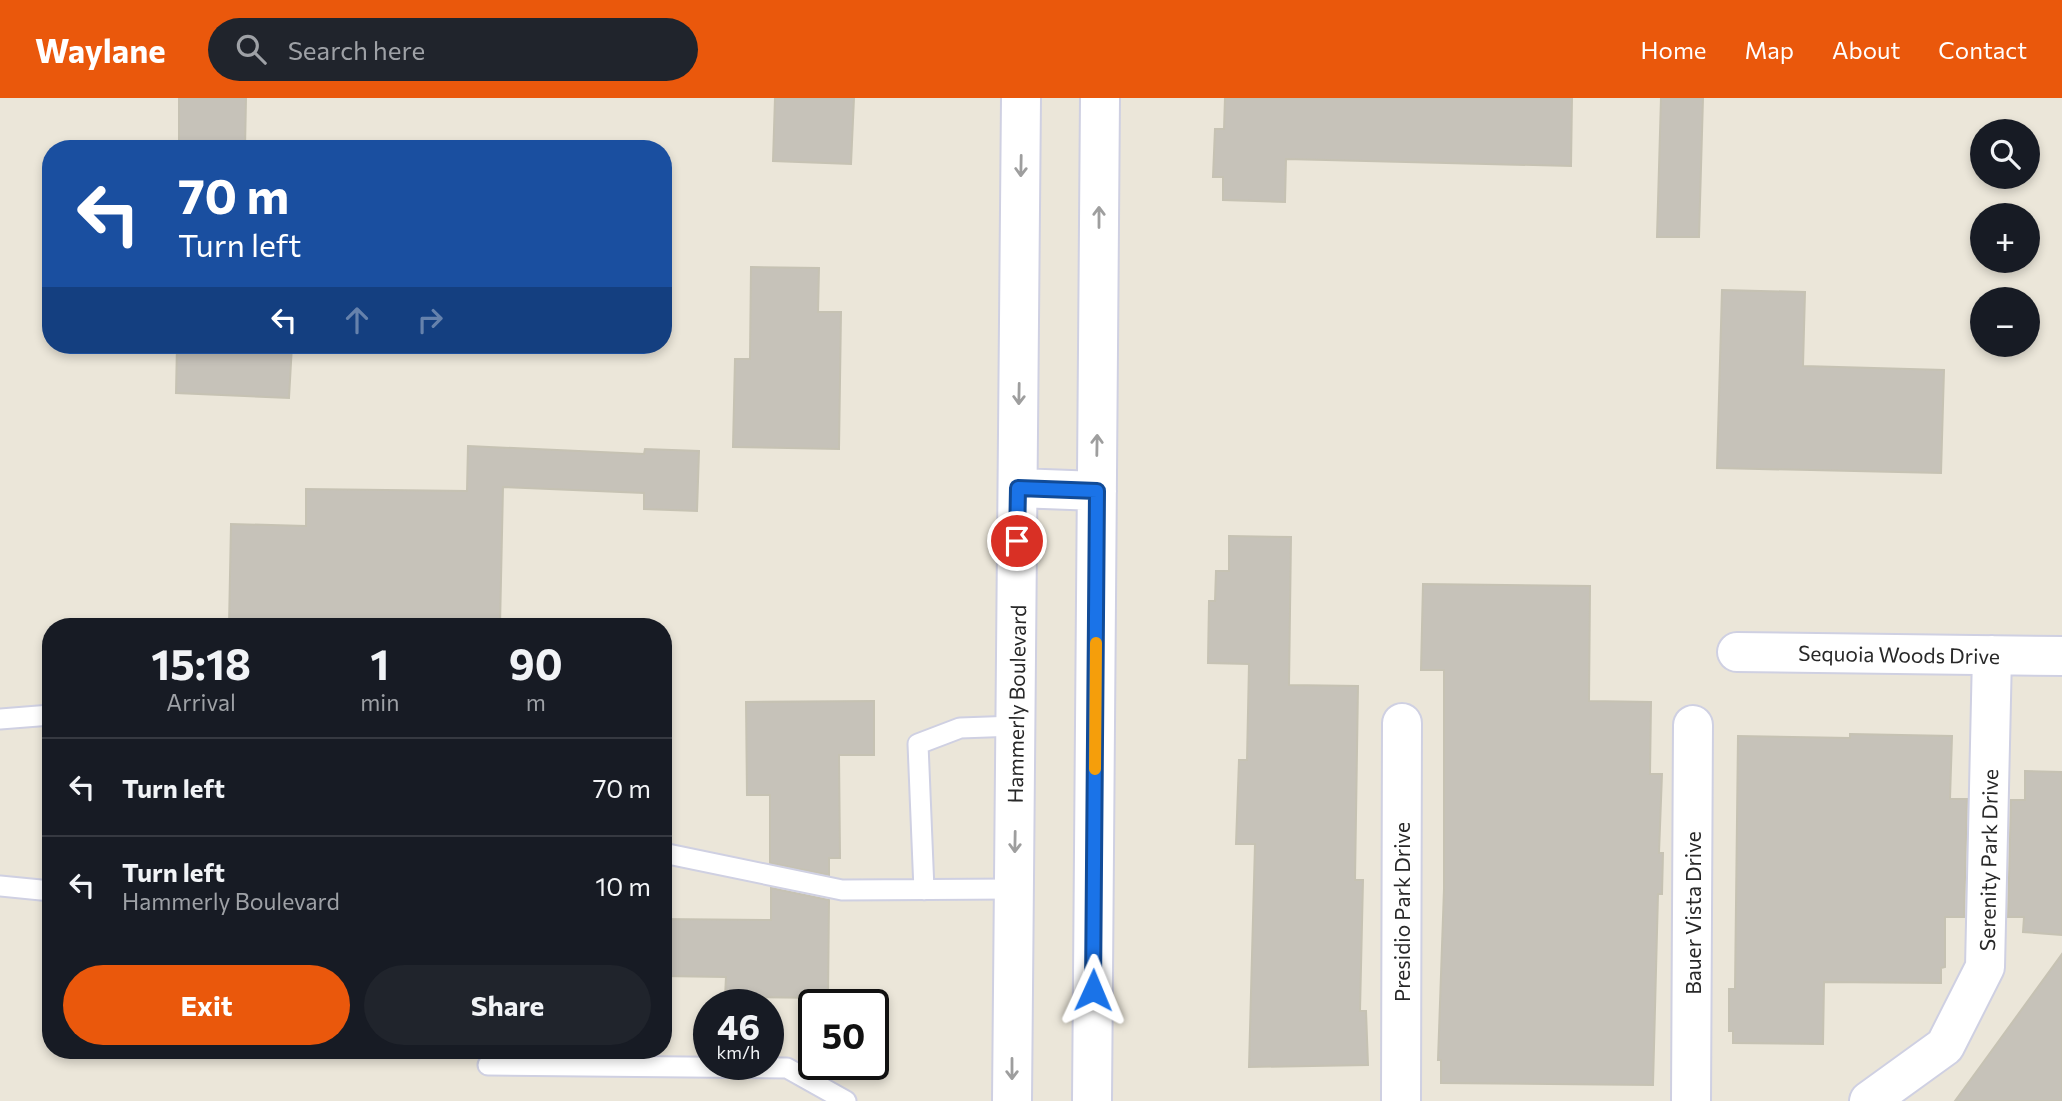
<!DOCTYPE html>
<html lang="en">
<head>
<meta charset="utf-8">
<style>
	body { margin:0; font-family:Commissioner,sans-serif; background:#20242c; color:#f1f3f6; height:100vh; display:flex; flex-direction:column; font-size:26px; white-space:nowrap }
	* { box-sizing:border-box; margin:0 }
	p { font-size:23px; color:#9ea1a6 }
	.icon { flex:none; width:38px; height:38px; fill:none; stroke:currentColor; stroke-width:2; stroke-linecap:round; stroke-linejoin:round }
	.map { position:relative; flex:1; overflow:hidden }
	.sheet { position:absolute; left:42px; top:520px; width:630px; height:441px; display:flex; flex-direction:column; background:#171b24; border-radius:28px; box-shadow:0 4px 10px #0003 }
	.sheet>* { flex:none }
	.hud { position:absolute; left:42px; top:42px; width:630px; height:214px; border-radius:28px; box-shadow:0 4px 10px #0003; background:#1a4fa0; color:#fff; overflow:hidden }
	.tools { position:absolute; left:1970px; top:21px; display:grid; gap:14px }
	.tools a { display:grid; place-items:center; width:70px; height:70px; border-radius:50%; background:#171b24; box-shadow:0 4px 10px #0003; font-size:35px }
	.speed { position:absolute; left:693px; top:891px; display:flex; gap:14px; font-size:35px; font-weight:700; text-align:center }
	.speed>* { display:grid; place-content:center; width:91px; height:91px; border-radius:50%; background:#171b24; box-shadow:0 4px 10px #0003; line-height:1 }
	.speed small { font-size:18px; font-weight:400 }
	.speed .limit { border:4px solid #111; border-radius:10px; background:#fff; color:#111 }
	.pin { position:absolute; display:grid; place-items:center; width:60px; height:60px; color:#fff; margin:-30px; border:4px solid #fff; border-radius:50%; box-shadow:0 2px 7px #0007 }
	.me { position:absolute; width:77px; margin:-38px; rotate:1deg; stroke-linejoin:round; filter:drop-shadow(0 0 5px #0008) }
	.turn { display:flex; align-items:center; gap:24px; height:147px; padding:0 21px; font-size:32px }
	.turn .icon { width:91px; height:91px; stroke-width:2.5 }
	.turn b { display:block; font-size:49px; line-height:60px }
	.lanes { display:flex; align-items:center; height:66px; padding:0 21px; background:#0003; justify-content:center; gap:35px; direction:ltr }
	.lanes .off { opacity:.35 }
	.eta { display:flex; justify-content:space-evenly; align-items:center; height:119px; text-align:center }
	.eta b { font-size:42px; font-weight:700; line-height:49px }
	.primary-button { display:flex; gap:14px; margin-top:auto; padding:14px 21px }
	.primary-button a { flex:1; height:80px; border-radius:42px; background:#ea580c; color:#fff; font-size:28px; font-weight:700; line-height:80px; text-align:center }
	.primary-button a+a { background:#20242c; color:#f1f3f6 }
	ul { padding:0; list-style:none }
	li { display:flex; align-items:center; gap:21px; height:98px; padding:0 21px; border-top:2px solid #363941 }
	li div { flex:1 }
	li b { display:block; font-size:26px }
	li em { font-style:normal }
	header { display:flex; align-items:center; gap:42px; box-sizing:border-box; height:98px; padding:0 35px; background:#ea580c; color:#fff }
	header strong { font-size:33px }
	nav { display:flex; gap:38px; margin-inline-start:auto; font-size:24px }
	.search { width:490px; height:63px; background:#20242c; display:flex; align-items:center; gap:18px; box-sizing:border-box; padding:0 24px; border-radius:38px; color:#9ea1a6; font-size:26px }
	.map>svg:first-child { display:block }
	.building { fill:#c6c2b9; stroke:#c6c2b3; stroke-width:2 }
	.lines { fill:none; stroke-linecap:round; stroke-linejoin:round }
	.service-casing { stroke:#cfd0e2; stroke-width:23 }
	.minor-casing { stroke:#cfd0e2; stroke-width:42 }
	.secondary-casing { stroke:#cfd0e2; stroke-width:42 }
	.service { stroke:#fff; stroke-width:19 }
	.minor { stroke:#fff; stroke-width:38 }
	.secondary { stroke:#fff; stroke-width:38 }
	.oneway { stroke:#9e9e9e }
	.route-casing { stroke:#114b97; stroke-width:18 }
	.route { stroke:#1a73e8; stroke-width:12 }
	.slow { stroke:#f59e0b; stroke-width:12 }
	.labels { text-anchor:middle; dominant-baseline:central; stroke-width:7; stroke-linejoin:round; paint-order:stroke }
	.street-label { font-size:21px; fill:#282828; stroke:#fff }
</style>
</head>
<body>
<header>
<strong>Waylane</strong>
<div class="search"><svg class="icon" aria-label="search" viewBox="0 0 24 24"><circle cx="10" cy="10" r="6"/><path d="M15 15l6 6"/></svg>Search here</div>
<nav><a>Home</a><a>Map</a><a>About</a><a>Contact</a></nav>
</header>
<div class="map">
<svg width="2062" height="1003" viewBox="0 0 2062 1003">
	<rect width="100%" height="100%" fill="#ebe6d9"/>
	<path class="building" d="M 179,0 L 246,0 L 245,51 L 179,51 Z
		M 775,0 L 854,0 L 851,66 L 773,63 Z
		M 1225,0 L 1572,0 L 1571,68 L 1286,61 L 1285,104 L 1223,102 L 1223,79 L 1213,79 L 1215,31 L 1224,31 Z
		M 1661,0 L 1703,0 L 1699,139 L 1657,139 Z
		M 751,169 L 819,170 L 818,214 L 841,214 L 839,351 L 733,349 L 735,261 L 750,261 Z
		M 1722,192 L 1805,194 L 1803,268 L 1944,272 L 1941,375 L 1717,370 Z
		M 177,247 L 292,247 L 289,300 L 176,295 Z
		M 468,348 L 644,356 L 645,351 L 699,353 L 697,413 L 644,411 L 644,395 L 503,389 L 500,528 L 229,528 L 231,426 L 306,428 L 306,391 L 467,393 Z
		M 1229,438 L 1291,439 L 1289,587 L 1358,588 L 1355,782 L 1363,782 L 1360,913 L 1366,913 L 1368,967 L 1249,969 L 1255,746 L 1236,746 L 1239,662 L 1247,662 L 1249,566 L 1208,565 L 1209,503 L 1215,503 L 1216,473 L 1229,473 Z
		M 1423,486 L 1590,488 L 1589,603 L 1651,604 L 1650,676 L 1662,676 L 1659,755 L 1663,755 L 1662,796 L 1658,796 L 1653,987 L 1441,985 L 1441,962 L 1438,962 L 1444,791 L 1444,572 L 1421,572 Z
		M 874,603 L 874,657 L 839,657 L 840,760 L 829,760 L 829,777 L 770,765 L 770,697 L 747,697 L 746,604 Z
		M 1850,636 L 1952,638 L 1950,701 L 1967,701 L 1964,819 L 1945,819 L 1945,869 L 1941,870 L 1941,885 L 1824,884 L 1823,946 L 1733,945 L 1733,933 L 1729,933 L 1729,891 L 1735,891 L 1738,638 L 1850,640 Z
		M 2025,673 L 2062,674 L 2062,837 L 2023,834 L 2024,819 L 2008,819 L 2011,702 L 2025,702 Z
		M 771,790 L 829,802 L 828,900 L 725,899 L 726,879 L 663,878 L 663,821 L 771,822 Z
		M 2062,856 L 2062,1003 L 1955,1003 L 1982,966 Z"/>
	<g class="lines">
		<g class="service-casing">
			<path id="service" d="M 0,621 L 51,617
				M 663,755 L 842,792 L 1014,791
				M 0,788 L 51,793
				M 924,792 L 918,646 L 960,630 L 1016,628
				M 488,967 L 787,970 L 846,1003"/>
		</g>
		<g class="minor-casing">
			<path id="minor" d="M 1737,554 L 2062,558
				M 1401,1003 L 1402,625
				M 1691,1003 L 1693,627
				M 1869,1003 L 1945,948 L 1985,869 L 1992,557"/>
		</g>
		<g class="secondary-casing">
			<path id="secondary" d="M 1018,390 L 1097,393
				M 1012,1003 L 1021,0
				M 1092,1003 L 1100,0"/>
		</g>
		<use href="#service" class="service"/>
		<use href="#minor" class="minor"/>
		<use href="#secondary" class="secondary"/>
	</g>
	<defs><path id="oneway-shaft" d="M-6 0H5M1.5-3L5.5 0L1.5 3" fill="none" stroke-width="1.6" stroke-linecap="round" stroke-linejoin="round" transform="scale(1.75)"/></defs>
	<g class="oneway">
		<use href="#oneway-shaft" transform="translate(1021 68) rotate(91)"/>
		<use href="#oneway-shaft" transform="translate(1099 119) rotate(-90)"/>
		<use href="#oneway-shaft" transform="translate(1019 296) rotate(91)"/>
		<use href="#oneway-shaft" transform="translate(1097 347) rotate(-89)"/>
		<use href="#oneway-shaft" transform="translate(1015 744) rotate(91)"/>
		<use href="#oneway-shaft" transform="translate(1012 971) rotate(90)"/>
	</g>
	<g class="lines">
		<g class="route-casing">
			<path id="route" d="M 1017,443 L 1018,390 L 1097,393 L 1093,892"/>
		</g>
		<use href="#route" class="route"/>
		<path class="slow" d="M 1095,671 L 1096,545"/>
	</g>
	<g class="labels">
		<g class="street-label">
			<text transform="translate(1899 556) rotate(1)">Sequoia Woods Drive</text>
			<text transform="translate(1016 606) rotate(-89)">Hammerly Boulevard</text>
			<text transform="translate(1988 762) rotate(-89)">Serenity Park Drive</text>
			<text transform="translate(1401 814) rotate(-90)">Presidio Park Drive</text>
			<text transform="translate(1692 815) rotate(-90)">Bauer Vista Drive</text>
		</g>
	</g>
</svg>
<div class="tools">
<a><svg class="icon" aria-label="search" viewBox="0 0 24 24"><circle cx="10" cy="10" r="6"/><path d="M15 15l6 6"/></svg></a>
<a>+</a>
<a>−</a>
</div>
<div class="speed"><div>46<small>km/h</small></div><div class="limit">50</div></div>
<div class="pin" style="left:1017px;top:443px;background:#d93025"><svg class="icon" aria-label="arrive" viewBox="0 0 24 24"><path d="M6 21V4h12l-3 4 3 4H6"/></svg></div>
<svg class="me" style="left:1093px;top:892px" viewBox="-20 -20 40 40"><path d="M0-17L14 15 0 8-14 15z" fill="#1a73e8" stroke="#fff" stroke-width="4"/></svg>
<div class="hud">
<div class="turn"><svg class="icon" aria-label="left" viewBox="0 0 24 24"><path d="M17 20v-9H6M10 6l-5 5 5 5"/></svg><div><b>70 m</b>Turn left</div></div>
<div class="lanes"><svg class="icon" aria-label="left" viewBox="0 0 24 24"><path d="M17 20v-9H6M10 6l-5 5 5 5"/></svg><svg class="icon off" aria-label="ahead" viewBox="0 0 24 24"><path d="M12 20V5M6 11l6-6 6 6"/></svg><svg class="icon off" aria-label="right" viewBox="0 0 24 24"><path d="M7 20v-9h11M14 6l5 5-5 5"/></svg></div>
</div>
<section class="sheet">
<div class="eta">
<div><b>15:18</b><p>Arrival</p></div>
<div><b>1</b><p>min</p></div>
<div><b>90</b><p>m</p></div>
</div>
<ul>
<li><svg class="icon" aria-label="left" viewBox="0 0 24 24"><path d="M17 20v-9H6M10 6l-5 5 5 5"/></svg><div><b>Turn left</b></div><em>70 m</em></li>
<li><svg class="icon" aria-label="left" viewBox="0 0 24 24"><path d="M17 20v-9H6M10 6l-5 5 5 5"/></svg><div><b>Turn left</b><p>Hammerly Boulevard</p></div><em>10 m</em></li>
</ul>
<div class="primary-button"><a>Exit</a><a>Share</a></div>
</section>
</div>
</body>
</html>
